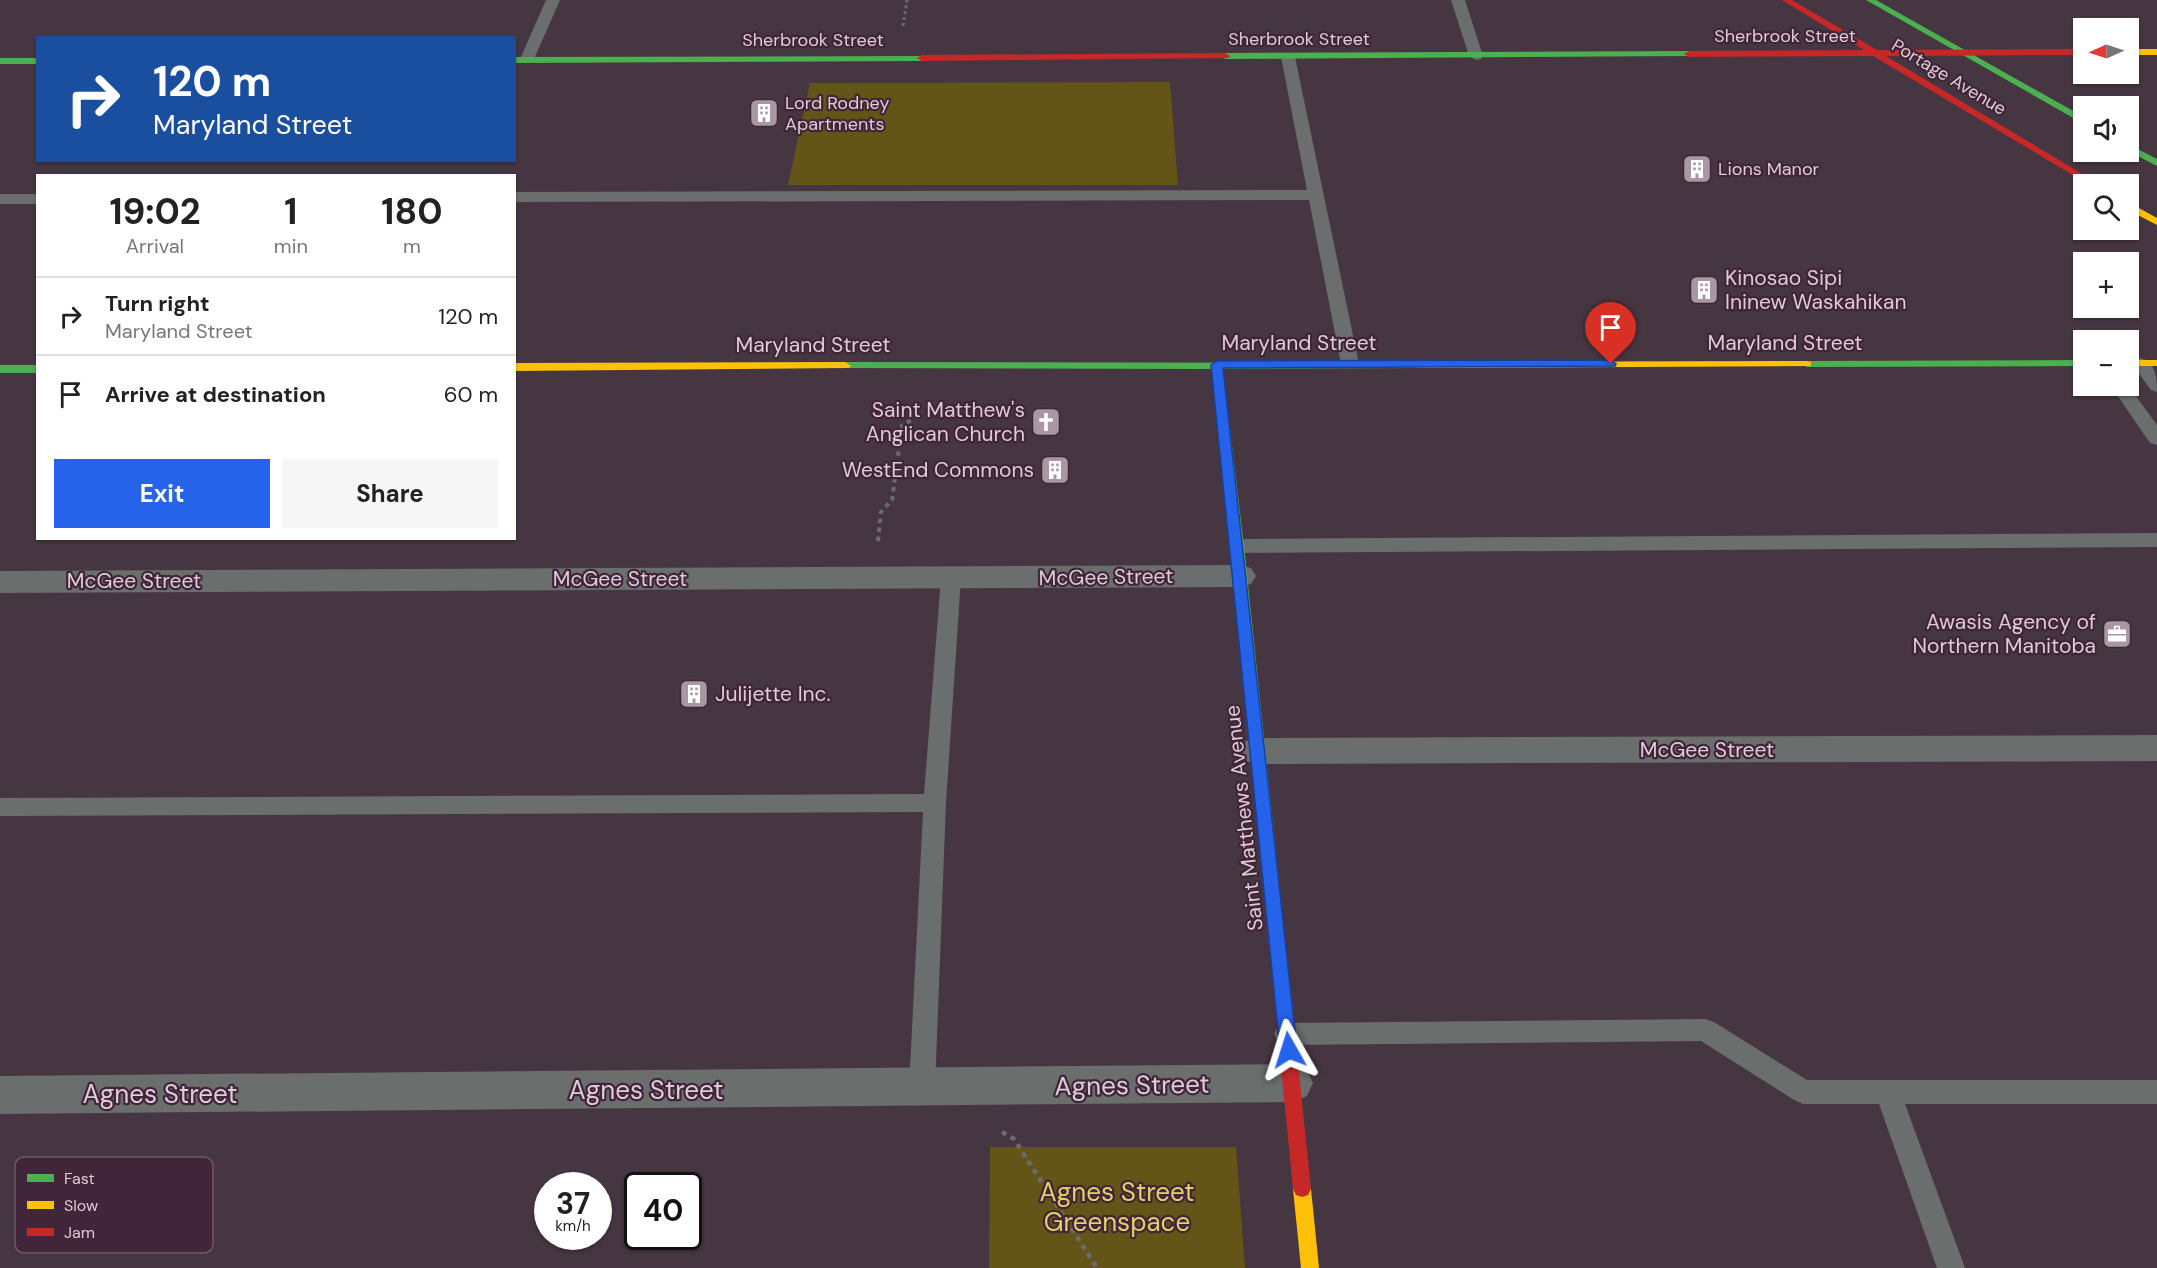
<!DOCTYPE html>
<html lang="en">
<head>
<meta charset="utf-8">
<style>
	body { margin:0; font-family:"DM Sans",sans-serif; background:#f6f6f6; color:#222; height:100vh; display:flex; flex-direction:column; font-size:22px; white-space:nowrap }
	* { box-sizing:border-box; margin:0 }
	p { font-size:20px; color:#767676 }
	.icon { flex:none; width:33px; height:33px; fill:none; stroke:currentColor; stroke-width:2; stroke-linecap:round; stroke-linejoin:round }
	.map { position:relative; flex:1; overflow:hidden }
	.drawer { position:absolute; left:36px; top:174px; width:480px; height:366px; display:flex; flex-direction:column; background:#fff; border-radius:0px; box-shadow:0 2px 4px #0004 }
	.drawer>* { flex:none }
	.banner { position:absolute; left:36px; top:36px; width:480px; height:126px; border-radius:0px; box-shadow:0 2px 4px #0004; background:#1a4fa0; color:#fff; overflow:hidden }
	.needle { width:39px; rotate:267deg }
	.fabs { position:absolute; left:2073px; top:18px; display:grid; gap:12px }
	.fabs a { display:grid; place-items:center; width:66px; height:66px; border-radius:0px; background:#fff; box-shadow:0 2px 4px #0004; font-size:30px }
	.speed { position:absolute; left:534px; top:1172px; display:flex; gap:12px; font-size:30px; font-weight:700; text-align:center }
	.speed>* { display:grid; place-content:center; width:78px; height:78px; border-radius:50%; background:#fff; box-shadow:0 2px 4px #0004; line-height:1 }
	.speed small { font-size:15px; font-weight:400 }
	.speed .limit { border:3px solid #111; border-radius:9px; background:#fff; color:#111 }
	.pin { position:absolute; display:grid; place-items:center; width:51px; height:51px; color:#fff; margin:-62px -26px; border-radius:50% 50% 50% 0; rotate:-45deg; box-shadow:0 0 6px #0007 }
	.pin .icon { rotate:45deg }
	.me { position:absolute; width:66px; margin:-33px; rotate:354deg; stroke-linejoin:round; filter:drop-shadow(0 0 4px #0008) }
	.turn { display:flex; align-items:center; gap:21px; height:126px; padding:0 18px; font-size:27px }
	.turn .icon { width:78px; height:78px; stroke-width:2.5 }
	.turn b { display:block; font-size:42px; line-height:51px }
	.eta { display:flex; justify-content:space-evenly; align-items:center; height:102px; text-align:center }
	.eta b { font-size:36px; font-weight:700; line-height:42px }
	.button { display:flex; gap:12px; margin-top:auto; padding:12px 18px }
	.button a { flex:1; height:69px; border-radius:0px; background:#2563eb; color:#fff; font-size:24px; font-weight:700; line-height:69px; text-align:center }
	.button a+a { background:#f6f6f6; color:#222 }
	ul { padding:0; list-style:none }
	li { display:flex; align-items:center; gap:18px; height:78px; padding:0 18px; border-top:2px solid #e0e0e0 }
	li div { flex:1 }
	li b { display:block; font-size:22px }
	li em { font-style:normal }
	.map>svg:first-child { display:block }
	.green { fill:#635518 }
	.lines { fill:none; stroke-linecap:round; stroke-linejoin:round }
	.path-far2 { stroke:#6c6b6d; stroke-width:3; stroke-dasharray:3 3; stroke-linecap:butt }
	.path-far1 { stroke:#6c6b6d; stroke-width:4; stroke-dasharray:4.5 4.5; stroke-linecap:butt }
	.path { stroke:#6c6b6d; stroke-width:4.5; stroke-dasharray:5 5; stroke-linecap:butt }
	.lane { fill:#6a6e6c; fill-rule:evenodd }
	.street { fill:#6a6e6c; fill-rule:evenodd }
	.fast { fill:#4caf50; fill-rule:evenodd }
	.slow { fill:#ffc107; fill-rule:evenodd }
	.jam { fill:#c62828; fill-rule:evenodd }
	.route { fill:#2563eb; stroke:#184099; stroke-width:1.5 }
	.labels { text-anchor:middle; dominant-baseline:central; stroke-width:4.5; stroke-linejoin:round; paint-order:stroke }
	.far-street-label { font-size:18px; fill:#deccd8; stroke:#412639 }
	.far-poi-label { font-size:18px; fill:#deccd8; stroke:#412639; text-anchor:start }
	.poi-label { font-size:21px; fill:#deccd8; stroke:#412639; text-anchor:end }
	.street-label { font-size:21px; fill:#deccd8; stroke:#412639 }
	.near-street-label { font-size:26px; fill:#deccd8; stroke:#412639 }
	.near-park-label { font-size:26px; fill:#e3cf69; stroke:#412639 }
	.key { fill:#412639; stroke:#705869; stroke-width:1.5 }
	.key-label { font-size:16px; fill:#deccd8 }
</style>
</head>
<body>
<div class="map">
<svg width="2157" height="1268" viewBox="0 0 2157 1268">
	<rect width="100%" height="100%" fill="#463641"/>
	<path class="green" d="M 1170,82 L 1178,185 L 788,185 L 810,83 Z
		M 990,1147 L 1236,1147 L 1245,1268 L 989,1268 Z"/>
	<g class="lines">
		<path class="path-far2" d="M 903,26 L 907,0"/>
		<path class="path-far1" d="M 878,541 L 881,512 L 892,500 L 902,426 L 914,418 L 913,400"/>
		<path class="path" d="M 1002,1132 L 1014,1139 L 1097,1268"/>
		<path class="lane" d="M 546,0 L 560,0 L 534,59 L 527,63 L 522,62 L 520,59 Z
			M 1451,0 L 1465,0 L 1483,56 L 1481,59 L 1476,60 L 1469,56 Z
			M 1288,53 L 1295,57 L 1359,364 L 1356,368 L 1344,368 L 1341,364 L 1309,200 L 514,202 L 514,192 L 1307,190 L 1281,57 Z
			M 0,194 L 38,194 L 38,204 L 0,204 Z
			M 2140,358 C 2156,362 2157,378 2157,392 L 2151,390 L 2131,363 L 2134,359 Z
			M 2128,385 L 2157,425 L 2157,445 L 2150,443 L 2111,386 Z
			M 2157,533 L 2157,547 L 1238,553 L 1231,551 L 1228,546 L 1231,541 L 1238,539 Z
			M 951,571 L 958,573 L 961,578 L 946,803 L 935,1088 L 931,1096 L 922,1100 L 913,1096 L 909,1088 L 923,812 L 0,816 L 0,798 L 924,794 L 941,578 L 944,573 Z
			M 1705,1019 L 1714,1022 L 1807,1080 L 2157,1080 L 2157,1104 L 1905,1104 L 1965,1268 L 1937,1268 L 1879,1104 L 1803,1104 L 1794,1100 L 1701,1041 L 1287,1045 L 1278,1042 L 1274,1034 L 1278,1026 L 1287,1023 Z"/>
		<path class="street" d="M 1240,565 L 1251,568 L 1256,576 L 1251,584 L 1240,587 L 0,593 L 0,571 Z
			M 2157,735 L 2157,761 L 1258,764 L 1246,761 L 1240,751 L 1246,741 L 1258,738 Z
			M 1292,1064 L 1307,1070 L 1313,1083 L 1307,1096 L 1292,1102 L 0,1114 L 0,1076 Z"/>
		<path class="fast" d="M 1866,0 L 1876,0 L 2084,117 L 2084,124 Z
			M 1689,51 L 1694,54 L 1692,56 L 1225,59 L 1220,56 L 1225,53 Z
			M 925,56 L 927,58 L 922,61 L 514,63 L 514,57 Z
			M 0,58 L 38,58 L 38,64 L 0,64 Z
			M 2128,144 L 2157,159 L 2157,166 L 2128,151 Z
			M 2084,360 L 2084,366 L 1807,367 L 1801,364 L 1807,361 Z
			M 845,362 L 1421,363 L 1423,365 L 1417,368 L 1223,369 L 1244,546 L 1276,852 L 1273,856 L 1268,858 L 1263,856 L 1260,852 L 1232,546 L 1212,369 L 841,368 L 839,366 Z
			M 0,365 L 38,365 L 38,373 L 0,373 Z"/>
		<path class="slow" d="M 2128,49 L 2157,49 L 2157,55 L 2128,55 Z
			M 2128,202 L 2157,218 L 2157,225 L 2128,210 Z
			M 2128,360 L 2157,360 L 2157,366 L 2128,366 Z
			M 1807,361 L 1811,362 L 1811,366 L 1417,368 L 1411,365 L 1417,362 Z
			M 845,362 L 851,366 L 849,368 L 514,371 L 514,363 Z
			M 1302,1181 L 1308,1183 L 1311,1189 L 1319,1268 L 1301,1268 L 1293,1189 L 1296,1183 Z"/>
		<path class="jam" d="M 1782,0 L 1792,0 L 1877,50 L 2084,49 L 2084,55 L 1886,56 L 2099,184 L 2088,184 L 1873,56 L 1689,57 L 1684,54 L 1689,51 L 1864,50 Z
			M 1225,53 L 1230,56 L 1228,58 L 922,61 L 917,58 L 922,55 Z
			M 1268,846 L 1273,848 L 1276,852 L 1311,1189 L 1308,1195 L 1302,1197 L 1296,1195 L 1293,1189 L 1260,852 L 1263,848 Z"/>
	</g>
	<path class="route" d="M 1611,360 L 1616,364 L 1615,366 L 1223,368 L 1297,1050 L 1295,1056 L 1289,1058 L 1283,1056 L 1280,1050 L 1211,365 L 1217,361 Z"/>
	<defs>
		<g id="building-square" transform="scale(1.5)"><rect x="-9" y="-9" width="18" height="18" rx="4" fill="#a998a3" stroke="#412639"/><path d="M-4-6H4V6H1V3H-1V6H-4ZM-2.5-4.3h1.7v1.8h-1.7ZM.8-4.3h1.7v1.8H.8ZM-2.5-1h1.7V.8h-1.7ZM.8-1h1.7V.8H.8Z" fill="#fff"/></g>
		<g id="church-square" transform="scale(1.5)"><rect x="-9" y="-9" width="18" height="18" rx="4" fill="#a998a3" stroke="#412639"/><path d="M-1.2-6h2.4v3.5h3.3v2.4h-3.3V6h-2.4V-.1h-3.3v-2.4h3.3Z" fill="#fff"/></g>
		<g id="office-square" transform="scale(1.5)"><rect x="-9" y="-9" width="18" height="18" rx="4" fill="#a998a3" stroke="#412639"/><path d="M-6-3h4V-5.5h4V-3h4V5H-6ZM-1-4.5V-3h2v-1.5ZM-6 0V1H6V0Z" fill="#fff"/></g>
	</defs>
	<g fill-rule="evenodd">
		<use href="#building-square" x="764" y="113"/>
		<use href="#building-square" x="1697" y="169"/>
		<use href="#building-square" x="1704" y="290"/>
		<use href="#church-square" x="1046" y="422"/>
		<use href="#building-square" x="1055" y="470"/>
		<use href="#office-square" x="2117" y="634"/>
		<use href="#building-square" x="694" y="694"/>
	</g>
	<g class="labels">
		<g class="far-street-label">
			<text x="1785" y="36">Sherbrook Street</text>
			<text x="1299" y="39">Sherbrook Street</text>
			<text x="813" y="40">Sherbrook Street</text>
			<text transform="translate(1949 77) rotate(31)">Portage Avenue</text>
		</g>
		<g class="far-poi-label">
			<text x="785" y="103">Lord Rodney<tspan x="785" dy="21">Apartments</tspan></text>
			<text x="1718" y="169">Lions Manor</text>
		</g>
		<g class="poi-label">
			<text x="1725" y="278" text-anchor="start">Kinosao Sipi<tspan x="1725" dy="24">Ininew Waskahikan</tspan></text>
			<text x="1025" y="410">Saint Matthew's<tspan x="1025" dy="24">Anglican Church</tspan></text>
			<text x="1034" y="470">WestEnd Commons</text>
			<text x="2096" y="622">Awasis Agency of<tspan x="2096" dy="24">Northern Manitoba</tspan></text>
			<text x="715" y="694" text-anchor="start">Julijette Inc.</text>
		</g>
		<g class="street-label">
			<text x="1299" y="343">Maryland Street</text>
			<text x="1785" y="343">Maryland Street</text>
			<text x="813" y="345">Maryland Street</text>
			<text transform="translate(1106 577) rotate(-1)">McGee Street</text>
			<text x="620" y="579">McGee Street</text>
			<text x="134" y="581">McGee Street</text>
			<text x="1707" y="750">McGee Street</text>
			<text transform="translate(1244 818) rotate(-96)">Saint Matthews Avenue</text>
		</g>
		<g class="near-street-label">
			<text transform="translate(1132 1085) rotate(-1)">Agnes Street</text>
			<text x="646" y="1090">Agnes Street</text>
			<text x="160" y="1094">Agnes Street</text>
		</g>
		<g class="near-park-label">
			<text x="1117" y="1192">Agnes Street<tspan x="1117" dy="30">Greenspace</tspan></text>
		</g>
	</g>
	<rect x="15" y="1157" width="198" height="96" rx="9" class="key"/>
	<rect x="27" y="1174" width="27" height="8" fill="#4caf50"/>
	<rect x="27" y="1201" width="27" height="8" fill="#ffc107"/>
	<rect x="27" y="1228" width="27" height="8" fill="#c62828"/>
	<g class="key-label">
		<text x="64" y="1184">Fast</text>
		<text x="64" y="1211">Slow</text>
		<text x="64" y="1238">Jam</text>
	</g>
</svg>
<div class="fabs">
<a><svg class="needle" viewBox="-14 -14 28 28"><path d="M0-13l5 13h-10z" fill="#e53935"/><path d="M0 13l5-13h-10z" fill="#767676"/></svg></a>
<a><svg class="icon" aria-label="sound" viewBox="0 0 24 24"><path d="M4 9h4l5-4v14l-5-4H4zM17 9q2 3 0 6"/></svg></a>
<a><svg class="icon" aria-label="search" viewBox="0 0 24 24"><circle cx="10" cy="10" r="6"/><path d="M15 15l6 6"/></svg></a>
<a>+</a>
<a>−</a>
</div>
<div class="speed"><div>37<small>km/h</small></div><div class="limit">40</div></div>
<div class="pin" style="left:1611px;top:364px;background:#d93025"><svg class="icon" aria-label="arrive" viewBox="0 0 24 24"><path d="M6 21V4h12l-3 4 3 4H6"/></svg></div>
<svg class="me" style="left:1289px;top:1050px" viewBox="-20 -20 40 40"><path d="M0-17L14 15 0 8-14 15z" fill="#2563eb" stroke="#fff" stroke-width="4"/></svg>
<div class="banner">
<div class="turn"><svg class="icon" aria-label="right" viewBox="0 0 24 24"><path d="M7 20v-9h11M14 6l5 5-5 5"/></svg><div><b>120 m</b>Maryland Street</div></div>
</div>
<section class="drawer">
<div class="eta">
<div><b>19:02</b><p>Arrival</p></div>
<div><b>1</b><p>min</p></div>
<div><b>180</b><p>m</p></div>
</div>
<ul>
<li><svg class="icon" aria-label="right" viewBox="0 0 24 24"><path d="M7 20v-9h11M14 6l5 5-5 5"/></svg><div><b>Turn right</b><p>Maryland Street</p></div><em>120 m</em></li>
<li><svg class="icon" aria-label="arrive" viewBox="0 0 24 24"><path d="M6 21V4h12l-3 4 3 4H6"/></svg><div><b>Arrive at destination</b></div><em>60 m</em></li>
</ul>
<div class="button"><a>Exit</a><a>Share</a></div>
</section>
</div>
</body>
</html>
